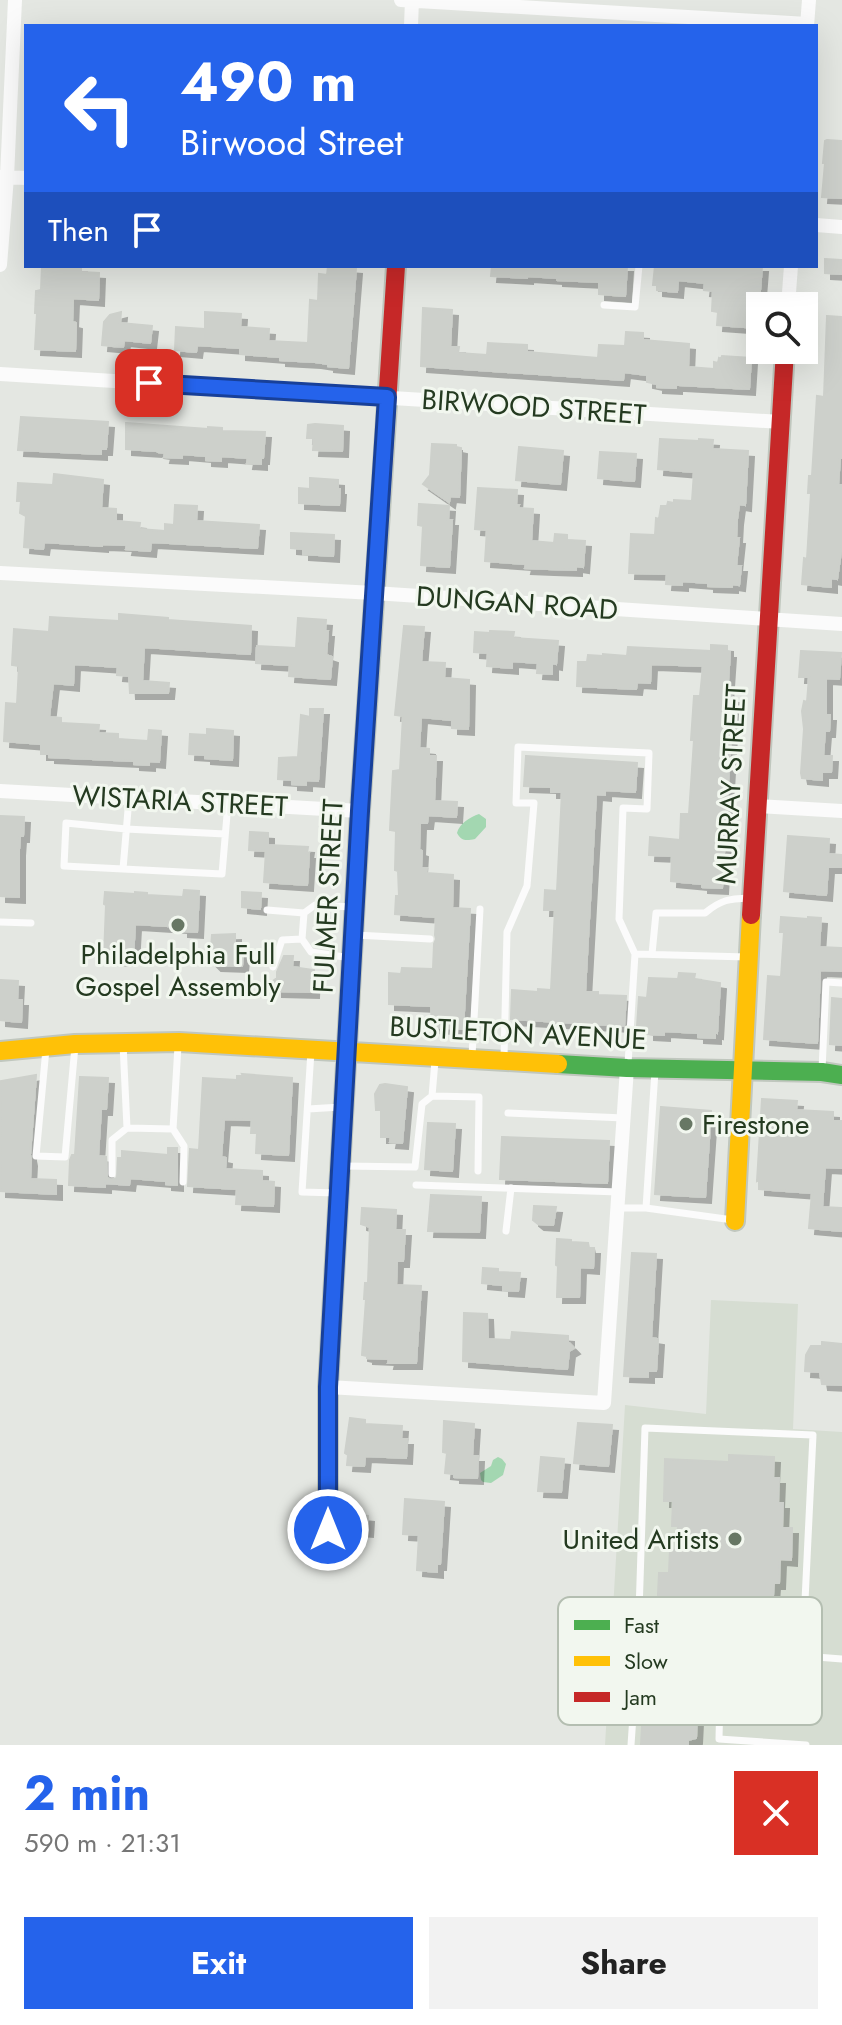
<!DOCTYPE html>
<html lang="en">
<head>
<meta charset="utf-8">
<style>
	body { margin:0; font-family:Jost,sans-serif; background:#f2f2f2; color:#222; height:100vh; display:flex; flex-direction:column; font-size:30px; white-space:nowrap }
	* { box-sizing:border-box; margin:0 }
	p { font-size:26px; color:#767676 }
	.icon { flex:none; width:44px; height:44px; fill:none; stroke:currentColor; stroke-width:2; stroke-linecap:round; stroke-linejoin:round }
	.map { position:relative; height:1745px; overflow:hidden }
	.details { display:flex; flex-direction:column; background:#fff; flex:1 }
	.details>* { flex:none }
	.banner { position:absolute; left:24px; top:24px; width:794px; height:244px; border-radius:0px; box-shadow:0 8px 32px #0002; background:#2563eb; color:#fff; overflow:hidden }
	.fabs { position:absolute; left:746px; top:292px; display:grid; gap:16px }
	.fabs a { display:grid; place-items:center; width:72px; height:72px; border-radius:0px; background:#fff; box-shadow:0 8px 32px #0002; font-size:40px }
	.pin { position:absolute; display:grid; place-items:center; width:68px; height:68px; color:#fff; margin:-34px; border-radius:16px; box-shadow:0 4px 12px #0006 }
	.me { position:absolute; width:88px; margin:-44px; rotate:0deg; stroke-linejoin:round; filter:drop-shadow(0 0 6px #0008) }
	.turn { display:flex; align-items:center; gap:28px; height:168px; padding:0 24px; font-size:36px }
	.turn .icon { width:104px; height:104px; stroke-width:2.5 }
	.turn b { display:block; font-size:56px; line-height:68px }
	.then { display:flex; align-items:center; height:76px; padding:0 24px; background:#0003; gap:16px; font-size:30px }
	.round { display:grid; place-items:center; flex:none; width:84px; height:84px; border-radius:0px; background:#f2f2f2 }
	.head { display:flex; align-items:center; justify-content:space-between; height:136px; padding:0 24px }
	h1 { font-size:48px; font-weight:700; line-height:60px; color:#2563eb }
	.cta { display:flex; gap:16px; margin-top:auto; padding:16px 24px }
	.cta a { flex:1; height:92px; border-radius:0px; background:#2563eb; color:#fff; font-size:32px; font-weight:700; line-height:92px; text-align:center }
	.cta a+a { background:#f2f2f2; color:#222 }
	.map>svg:first-child { display:block }
	.built { fill:#d6ddd2 }
	.water { fill:#a3d7b1 }
	.building { fill:#cdd0cb; stroke:#cdd0cb; stroke-width:2; filter:url(#shadow) }
	.lines { fill:none; stroke-linecap:round; stroke-linejoin:round }
	.fast-casing { stroke:#c0c7be; stroke-width:22 }
	.slow-casing { stroke:#c0c7be; stroke-width:22 }
	.jam-casing { stroke:#c0c7be; stroke-width:22 }
	.lane { stroke:#fbfbfb; stroke-width:7 }
	.street { stroke:#fbfbfb; stroke-width:14 }
	.fast { stroke:#4caf50; stroke-width:18 }
	.slow { stroke:#ffc107; stroke-width:18 }
	.jam { stroke:#c62828; stroke-width:18 }
	.route-casing { stroke:#184099; stroke-width:20 }
	.route { stroke:#2563eb; stroke-width:14 }
	.poi-dot { fill:#677764; stroke:#f2f7ef; stroke-width:3 }
	.labels { text-anchor:middle; dominant-baseline:central; stroke-width:6; stroke-linejoin:round; paint-order:stroke }
	.street-label { font-size:28px; fill:#243a20; stroke:#f2f7ef }
	.poi-label { font-size:28px; fill:#243a20; stroke:#f2f7ef }
	.key { fill:#f2f7ef; stroke:#b4beb1; stroke-width:2 }
	.key-label { font-size:22px; fill:#243a20 }
</style>
</head>
<body>
<div class="map">
<svg width="842" height="1745" viewBox="0 0 842 1745">
	<defs>
		<filter id="shadow"><feDropShadow dx="6" dy="6" stdDeviation="0" flood-color="#0004"/></filter>
	</defs>
	<rect width="100%" height="100%" fill="#e4e7e2"/>
	<path class="built" d="M 711,1300 L 798,1304 L 793,1429 L 842,1432 L 842,1745 L 605,1745 L 625,1405 L 706,1414 Z"/>
	<path class="water" d="M 479,814 L 486,819 L 486,827 L 475,839 C 466,841 461,841 457,833 C 459,824 470,817 479,814 Z
		M 498,1457 L 502,1459 L 506,1464 L 503,1475 L 491,1483 L 483,1482 L 481,1480 L 480,1473 L 491,1466 L 493,1460 Z"/>
	<path class="building" d="M 827,140 L 842,141 L 842,198 L 822,197 L 825,163 L 823,163 L 825,141 Z
		M 825,259 L 842,260 L 842,274 L 825,273 Z
		M 42,266 L 81,266 L 81,272 L 99,273 L 98,300 L 73,298 L 72,322 L 76,323 L 75,351 L 35,349 L 37,313 L 35,313 L 36,291 L 41,290 Z
		M 328,266 L 356,268 L 348,368 L 328,366 L 328,364 L 315,362 L 280,360 L 280,357 L 240,354 L 240,348 L 197,345 L 196,352 L 175,350 L 176,327 L 205,329 L 205,312 L 241,314 L 240,327 L 269,329 L 268,341 L 308,343 L 310,300 L 318,301 L 319,274 L 327,275 Z
		M 492,266 L 627,266 L 625,296 L 599,294 L 599,282 L 557,280 L 557,278 L 527,276 L 527,278 L 491,276 Z
		M 655,266 L 762,266 L 757,328 L 717,325 L 718,312 L 712,311 L 713,291 L 704,290 L 705,283 L 678,280 L 677,292 L 657,290 L 657,285 L 653,285 Z
		M 423,308 L 452,310 L 450,347 L 459,347 L 458,353 L 487,355 L 488,343 L 527,345 L 527,352 L 598,358 L 599,345 L 625,346 L 626,332 L 643,333 L 643,340 L 689,344 L 688,367 L 714,369 L 714,362 L 718,363 L 719,358 L 721,359 L 722,356 L 751,358 L 749,389 L 679,385 L 676,385 L 676,388 L 657,387 L 657,384 L 647,382 L 647,375 L 624,372 L 623,380 L 421,366 Z
		M 121,312 L 120,323 L 152,326 L 150,343 L 124,340 L 123,347 L 102,345 L 104,322 L 110,315 Z
		M 827,316 L 842,317 L 842,458 L 840,458 L 838,485 L 842,485 L 842,545 L 837,579 L 831,578 L 831,587 L 802,584 L 804,558 L 807,559 L 811,493 L 808,493 L 809,476 L 812,476 L 817,396 L 824,397 Z
		M 21,417 L 108,422 L 106,449 L 101,449 L 101,454 L 18,450 Z
		M 126,423 L 208,429 L 208,427 L 222,428 L 222,431 L 265,432 L 263,458 L 261,458 L 261,464 L 247,463 L 248,458 L 221,456 L 221,461 L 206,460 L 206,456 L 182,454 L 182,458 L 164,457 L 165,453 L 158,452 L 157,451 L 126,449 Z
		M 315,424 L 343,426 L 342,451 L 313,450 L 314,438 L 307,438 L 308,425 Z
		M 660,439 L 699,441 L 699,439 L 713,440 L 712,449 L 748,451 L 745,505 L 739,504 L 737,519 L 736,538 L 739,538 L 736,566 L 741,566 L 739,585 L 732,584 L 732,587 L 708,586 L 708,583 L 682,581 L 682,585 L 666,584 L 667,574 L 629,573 L 631,534 L 655,535 L 656,518 L 659,519 L 661,506 L 667,506 L 668,502 L 674,503 L 674,500 L 692,501 L 694,472 L 658,469 Z
		M 432,444 L 456,445 L 456,447 L 461,448 L 459,497 L 450,496 L 449,502 L 423,484 L 430,475 Z
		M 519,447 L 563,451 L 560,484 L 516,480 Z
		M 600,452 L 636,454 L 634,481 L 598,478 Z
		M 54,474 L 103,480 L 101,508 L 116,509 L 116,521 L 140,523 L 139,529 L 165,531 L 165,524 L 174,525 L 175,505 L 197,506 L 196,521 L 259,525 L 257,548 L 151,542 L 150,551 L 126,549 L 127,545 L 102,544 L 102,546 L 44,542 L 43,549 L 24,547 L 26,516 L 20,513 L 21,501 L 17,501 L 18,483 L 53,485 Z
		M 310,478 L 338,480 L 338,489 L 340,489 L 339,505 L 299,503 L 299,488 L 310,489 Z
		M 478,488 L 517,490 L 516,505 L 519,505 L 518,508 L 533,509 L 531,541 L 554,543 L 555,534 L 567,535 L 567,540 L 585,541 L 583,567 L 576,566 L 576,570 L 548,569 L 525,568 L 526,564 L 485,561 L 487,530 L 475,529 Z
		M 419,504 L 449,506 L 448,520 L 452,520 L 449,567 L 421,565 L 423,526 L 418,525 Z
		M 291,533 L 334,535 L 333,556 L 303,554 L 303,549 L 291,548 Z
		M 119,614 L 168,618 L 168,620 L 251,626 L 250,654 L 144,647 L 142,681 L 169,683 L 168,693 L 130,693 L 129,676 L 117,675 L 118,667 L 74,664 L 73,685 L 53,683 L 49,717 L 61,718 L 61,723 L 99,725 L 98,733 L 118,734 L 118,739 L 148,741 L 149,730 L 161,731 L 159,762 L 149,761 L 149,765 L 134,764 L 134,761 L 49,757 L 49,754 L 41,754 L 41,744 L 4,741 L 6,703 L 17,704 L 19,666 L 12,665 L 14,629 L 49,632 L 50,617 L 119,621 Z
		M 298,618 L 326,620 L 325,631 L 328,631 L 326,655 L 332,657 L 330,679 L 289,676 L 290,665 L 256,663 L 257,646 L 296,648 Z
		M 404,626 L 424,627 L 421,662 L 445,663 L 444,678 L 469,680 L 468,729 L 452,728 L 452,720 L 421,717 L 419,748 L 429,749 L 429,756 L 436,756 L 434,801 L 457,802 L 456,817 L 428,815 L 427,823 L 420,823 L 419,850 L 422,851 L 421,868 L 427,868 L 426,873 L 453,875 L 452,908 L 470,909 L 463,1029 L 432,1027 L 431,1006 L 389,1004 L 389,973 L 401,974 L 402,968 L 433,969 L 434,944 L 436,939 L 435,935 L 436,917 L 395,914 L 396,896 L 399,896 L 398,871 L 395,870 L 396,831 L 390,830 L 393,771 L 400,770 L 403,716 L 395,715 Z
		M 490,631 L 514,632 L 513,638 L 558,641 L 556,664 L 552,663 L 552,674 L 537,673 L 538,663 L 512,661 L 512,668 L 487,666 L 488,653 L 474,652 L 475,632 L 490,633 Z
		M 711,645 L 727,646 L 727,652 L 730,652 L 727,696 L 733,697 L 722,888 L 702,887 L 702,884 L 671,881 L 672,856 L 649,855 L 650,837 L 680,840 L 681,814 L 689,814 L 694,740 L 691,740 L 694,696 L 700,696 L 703,666 L 651,664 L 650,683 L 637,682 L 636,689 L 577,686 L 578,662 L 587,662 L 588,655 L 603,656 L 603,654 L 627,656 L 628,647 L 711,651 Z
		M 801,651 L 841,653 L 839,679 L 826,678 L 826,715 L 830,715 L 829,731 L 825,731 L 823,756 L 832,756 L 831,772 L 822,772 L 822,780 L 802,778 L 801,773 L 804,729 L 802,711 L 804,701 L 807,702 L 809,677 L 799,677 Z
		M 310,709 L 323,709 L 318,781 L 306,780 L 306,785 L 292,784 L 292,780 L 278,779 L 279,758 L 298,757 L 301,715 L 310,717 Z
		M 207,729 L 233,731 L 232,760 L 205,758 L 205,755 L 189,754 L 190,734 L 207,735 Z
		M 526,756 L 637,763 L 635,792 L 605,790 L 605,795 L 596,794 L 585,992 L 598,992 L 598,995 L 626,996 L 624,1026 L 511,1019 L 512,990 L 538,992 L 538,989 L 551,990 L 555,910 L 544,910 L 545,890 L 557,891 L 562,792 L 551,792 L 551,787 L 524,786 Z
		M 0,816 L 24,817 L 23,836 L 20,836 L 19,850 L 19,897 L 0,896 Z
		M 250,832 L 268,833 L 268,845 L 308,847 L 307,853 L 309,853 L 307,885 L 264,882 L 266,851 L 249,850 Z
		M 788,836 L 829,839 L 828,854 L 842,855 L 842,867 L 828,867 L 826,895 L 784,891 Z
		M 184,890 L 199,891 L 197,932 L 182,931 L 182,927 L 135,924 L 133,958 L 128,958 L 127,960 L 109,959 L 109,956 L 104,956 L 106,905 L 104,904 L 105,892 L 135,894 L 135,892 L 147,893 L 147,895 L 183,897 Z
		M 242,892 L 261,893 L 260,909 L 242,907 Z
		M 781,917 L 808,919 L 808,917 L 821,918 L 819,947 L 842,948 L 842,971 L 820,970 L 817,1043 L 764,1039 L 768,976 L 781,977 L 784,932 L 780,932 Z
		M 235,934 L 235,945 L 244,945 L 242,966 L 215,965 L 210,960 L 212,935 Z
		M 284,956 L 293,956 L 292,967 L 314,970 L 313,992 L 276,991 L 276,985 L 273,981 L 277,978 L 277,972 Z
		M 679,973 L 695,974 L 694,979 L 720,983 L 717,1033 L 715,1032 L 715,1038 L 698,1037 L 698,1033 L 664,1031 L 664,1035 L 648,1034 L 648,1029 L 637,1027 L 639,997 L 647,998 L 649,978 L 678,979 Z
		M 0,980 L 18,981 L 17,1000 L 22,1000 L 21,1022 L 0,1020 Z
		M 832,998 L 842,999 L 842,1045 L 830,1044 Z
		M 242,1074 L 292,1078 L 288,1155 L 256,1153 L 257,1133 L 251,1133 L 252,1120 L 224,1119 L 221,1157 L 226,1158 L 225,1169 L 262,1171 L 262,1181 L 274,1182 L 273,1206 L 236,1204 L 237,1189 L 188,1186 L 190,1149 L 199,1150 L 203,1078 L 237,1080 L 237,1076 L 243,1076 Z
		M 36,1075 L 30,1155 L 31,1160 L 30,1179 L 56,1180 L 56,1194 L 0,1191 L 1,1081 Z
		M 80,1077 L 108,1078 L 106,1109 L 101,1109 L 98,1156 L 106,1157 L 107,1178 L 111,1180 L 117,1178 L 118,1158 L 122,1158 L 122,1151 L 168,1155 L 168,1148 L 177,1148 L 177,1185 L 166,1184 L 166,1181 L 130,1178 L 129,1185 L 105,1183 L 105,1187 L 69,1185 L 70,1160 L 72,1155 L 75,1155 Z
		M 385,1084 L 407,1087 L 402,1143 L 390,1142 L 391,1137 L 381,1137 L 381,1110 L 376,1110 L 375,1094 L 380,1085 Z
		M 762,1099 L 797,1101 L 796,1110 L 833,1112 L 833,1121 L 842,1121 L 842,1168 L 825,1167 L 822,1207 L 842,1208 L 842,1231 L 809,1228 L 812,1193 L 759,1189 L 759,1180 L 757,1181 Z
		M 661,1107 L 711,1111 L 705,1197 L 655,1194 Z
		M 428,1123 L 455,1124 L 452,1171 L 425,1169 Z
		M 502,1137 L 609,1141 L 607,1183 L 500,1179 Z
		M 431,1195 L 481,1197 L 479,1232 L 428,1231 Z
		M 534,1206 L 556,1207 L 553,1225 L 538,1224 L 533,1220 Z
		M 362,1208 L 396,1210 L 395,1230 L 405,1230 L 403,1261 L 397,1261 L 396,1285 L 421,1286 L 416,1363 L 388,1363 L 389,1359 L 367,1358 L 367,1356 L 362,1355 L 366,1299 L 364,1299 L 365,1283 L 368,1283 L 370,1227 L 361,1224 Z
		M 557,1239 L 571,1240 L 571,1242 L 588,1243 L 589,1248 L 594,1248 L 593,1268 L 580,1267 L 579,1297 L 557,1297 L 558,1266 L 556,1265 Z
		M 632,1253 L 656,1254 L 651,1338 L 658,1339 L 656,1371 L 648,1371 L 648,1377 L 624,1376 Z
		M 483,1268 L 498,1269 L 498,1272 L 520,1273 L 518,1291 L 503,1290 L 503,1285 L 482,1283 Z
		M 464,1313 L 487,1314 L 488,1339 L 511,1340 L 512,1332 L 568,1336 L 568,1342 L 574,1348 L 569,1351 L 567,1369 L 463,1361 Z
		M 822,1342 L 842,1344 L 842,1385 L 822,1384 L 820,1372 L 805,1371 L 806,1355 L 811,1346 L 822,1346 Z
		M 350,1418 L 365,1420 L 365,1424 L 402,1426 L 401,1439 L 407,1439 L 406,1458 L 365,1456 L 364,1466 L 347,1465 L 348,1455 L 345,1453 Z
		M 444,1421 L 474,1424 L 472,1456 L 478,1456 L 477,1478 L 454,1477 L 454,1474 L 445,1473 L 447,1453 L 443,1452 Z
		M 578,1423 L 612,1425 L 608,1466 L 574,1463 Z
		M 729,1455 L 774,1457 L 773,1478 L 779,1478 L 778,1503 L 783,1503 L 782,1528 L 792,1528 L 791,1560 L 780,1559 L 779,1583 L 774,1583 L 772,1608 L 766,1607 L 765,1629 L 720,1627 L 720,1619 L 657,1616 L 659,1573 L 669,1573 L 670,1549 L 677,1550 L 678,1526 L 672,1526 L 673,1501 L 664,1501 L 665,1459 L 729,1462 Z
		M 541,1457 L 564,1459 L 561,1492 L 538,1491 Z
		M 405,1499 L 444,1502 L 440,1564 L 437,1564 L 437,1572 L 417,1570 L 419,1535 L 403,1534 Z
		M 347,1514 L 368,1516 L 367,1531 L 345,1529 Z
		M 646,1654 L 700,1657 L 696,1738 L 688,1740 L 688,1745 L 641,1745 Z"/>
	<g class="lines">
		<g class="fast-casing">
			<path id="fast" d="M 558,1064 L 627,1068 L 822,1072 L 842,1075"/>
		</g>
		<g class="slow-casing">
			<path id="slow" d="M 0,1051 L 75,1044 L 179,1042 L 558,1064
				M 339,1190 L 360,811 L 380,512
				M 735,1221 L 751,915"/>
		</g>
		<g class="jam-casing">
			<path id="jam" d="M 380,512 L 396,266
				M 751,915 L 785,350
				M 328,1530 L 328,1387 L 339,1190"/>
		</g>
		<path class="lane" d="M 604,305 L 635,307 L 639,266
			M 129,798 L 123,869 L 222,874 L 228,803
			M 123,869 L 64,866 L 66,823 L 126,829 L 225,834
			M 267,910 L 304,913
			M 0,922 L 31,923
			M 356,935 L 430,939
			M 652,954 L 656,913 L 705,913 C 722,899 729,899 751,898
			M 351,958 L 311,952 L 302,939 L 304,913 L 315,905 L 351,907
			M 273,967 L 282,940 L 302,939
			M 123,1044 L 127,1128 L 173,1129 L 178,1046
			M 46,1049 L 36,1156 L 65,1157 L 75,1046
			M 311,1051 L 302,1192 L 337,1193
			M 472,1056 L 480,909
			M 504,1058 L 507,932 L 527,886 L 534,803 L 516,803 L 518,747 L 649,753 L 647,809 L 623,808 L 619,919 L 635,954 L 747,957
			M 628,1064 L 635,954
			M 822,1070 L 826,982 L 842,983
			M 432,1096 L 479,1097 L 478,1171
			M 308,1109 L 341,1107
			M 508,1113 L 624,1118
			M 173,1129 L 184,1146 L 183,1182
			M 343,1166 L 415,1167 L 422,1104 L 432,1096 L 435,1061
			M 112,1174 L 112,1140 L 127,1128
			M 416,1185 L 619,1192
			M 618,1208 L 646,1208 L 733,1220
			M 646,1208 L 655,1071
			M 506,1231 L 511,1188
			M 638,1643 L 645,1428 L 813,1435 L 800,1704
			M 721,1650 L 719,1739 L 806,1745
			M 631,1745 L 638,1643 L 842,1659"/>
		<path class="street" d="M 401,0 L 807,24
			M 411,26 L 412,0
			M 807,26 L 809,0
			M 0,177 L 26,178
			M 816,225 L 842,227
			M 0,265 L 7,177 L 15,0
			M 788,306 L 791,266
			M 0,374 L 781,422
			M 0,573 L 374,593 L 842,624
			M 0,791 L 360,811
			M 757,806 L 842,811
			M 328,1387 L 604,1403 L 627,1068"/>
		<use href="#fast" class="fast"/>
		<use href="#slow" class="slow"/>
		<use href="#jam" class="jam"/>
	</g>
	<g class="lines">
		<g class="route-casing">
			<path id="route" d="M 149,383 L 387,397 L 360,811 L 328,1387 L 328,1530"/>
		</g>
		<use href="#route" class="route"/>
	</g>
	<g class="poi-dot">
		<circle cx="178" cy="925" r="8"/>
		<circle cx="686" cy="1124" r="8"/>
		<circle cx="735" cy="1539" r="8"/>
	</g>
	<g class="labels">
		<g class="street-label">
			<text transform="translate(534 407) rotate(4)">BIRWOOD STREET</text>
			<text transform="translate(517 603) rotate(4)">DUNGAN ROAD</text>
			<text transform="translate(731 784) rotate(-87)">MURRAY STREET</text>
			<text transform="translate(180 801) rotate(3)">WISTARIA STREET</text>
			<text transform="translate(328 896) rotate(-87)">FULMER STREET</text>
			<text transform="translate(518 1033) rotate(3)">BUSTLETON AVENUE</text>
		</g>
		<g class="poi-label">
			<text x="178" y="954">Philadelphia Full<tspan x="178" dy="32">Gospel Assembly</tspan></text>
			<text x="702" y="1124" text-anchor="start">Firestone</text>
			<text x="719" y="1539" text-anchor="end">United Artists</text>
		</g>
	</g>
	<rect x="558" y="1597" width="264" height="128" rx="12" class="key"/>
	<rect x="574" y="1620" width="36" height="10" fill="#4caf50"/>
	<rect x="574" y="1656" width="36" height="10" fill="#ffc107"/>
	<rect x="574" y="1692" width="36" height="10" fill="#c62828"/>
	<g class="key-label">
		<text x="624" y="1633">Fast</text>
		<text x="624" y="1669">Slow</text>
		<text x="624" y="1705">Jam</text>
	</g>
</svg>
<div class="fabs">
<a><svg class="icon" aria-label="search" viewBox="0 0 24 24"><circle cx="10" cy="10" r="6"/><path d="M15 15l6 6"/></svg></a>
</div>
<div class="pin" style="left:149px;top:383px;background:#d93025"><svg class="icon" aria-label="arrive" viewBox="0 0 24 24"><path d="M6 21V4h12l-3 4 3 4H6"/></svg></div>
<svg class="me" style="left:328px;top:1530px" viewBox="-20 -20 40 40"><circle r="17" fill="#2563eb" stroke="#fff" stroke-width="3"/><path d="M0-11L8 9 0 5-8 9z" fill="#fff"/></svg>
<div class="banner">
<div class="turn"><svg class="icon" aria-label="left" viewBox="0 0 24 24"><path d="M17 20v-9H6M10 6l-5 5 5 5"/></svg><div><b>490 m</b>Birwood Street</div></div>
<div class="then">Then<svg class="icon" aria-label="arrive" viewBox="0 0 24 24"><path d="M6 21V4h12l-3 4 3 4H6"/></svg></div>
</div>
</div>
<section class="details">
<div class="head"><div><h1>2 min</h1><p>590 m · 21:31</p></div><a class="round" style="background:#d93025;color:#fff"><svg class="icon" aria-label="close" viewBox="0 0 24 24"><path d="M6 6l12 12M18 6L6 18"/></svg></a></div>
<div class="cta"><a>Exit</a><a>Share</a></div>
</section>
</body>
</html>
